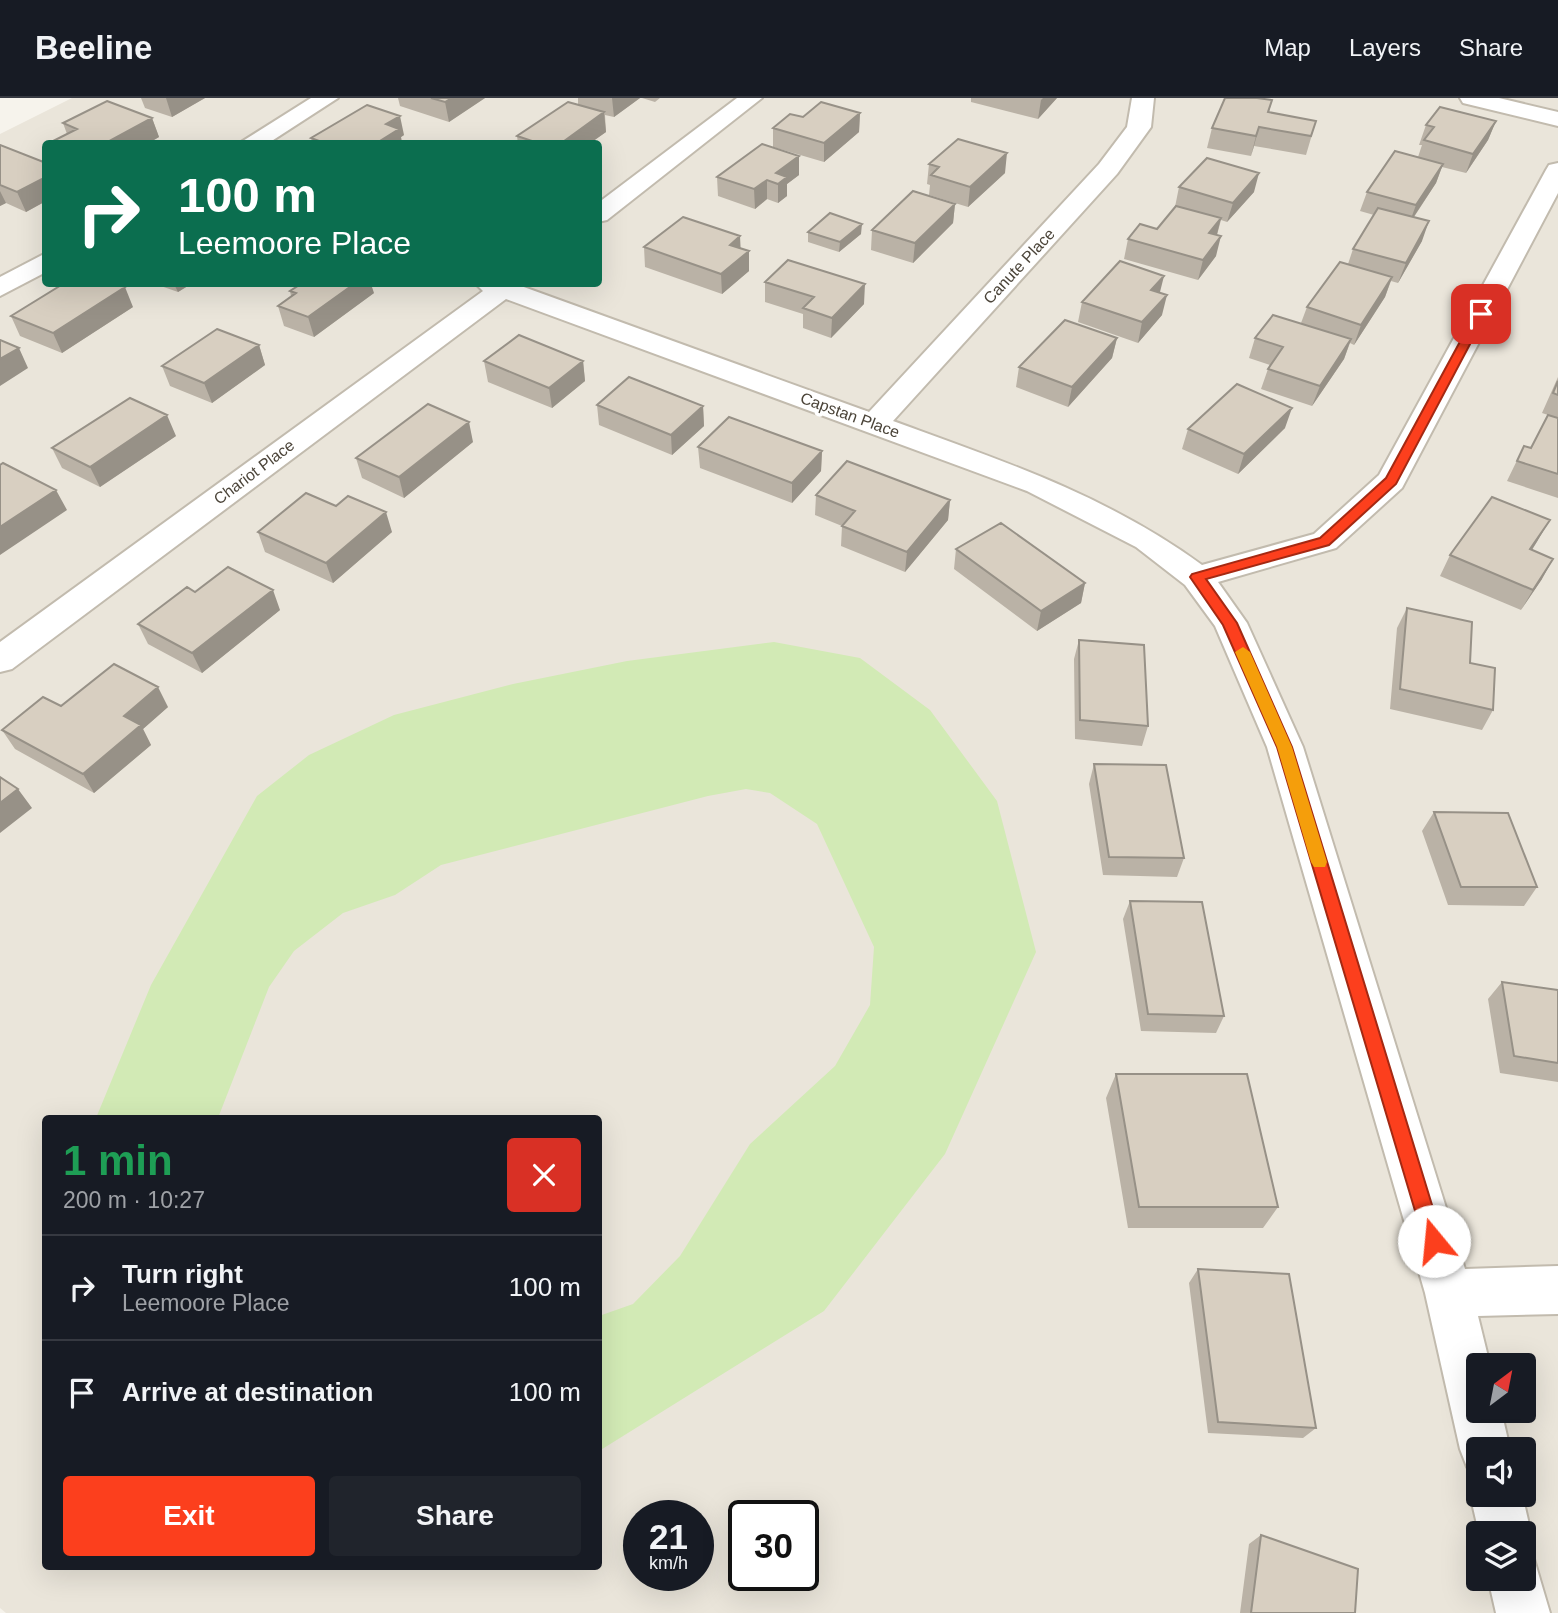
<!DOCTYPE html>
<html lang="en">
<head>
<meta charset="utf-8">
<style>
	body { margin:0; font-family:Arial,sans-serif; background:#20242c; color:#f1f3f6; height:100vh; display:flex; flex-direction:column; font-size:26px; white-space:nowrap }
	* { box-sizing:border-box; margin:0 }
	p { font-size:23px; color:#9ea1a6 }
	.icon { flex:none; width:38px; height:38px; fill:none; stroke:currentColor; stroke-width:2; stroke-linecap:round; stroke-linejoin:round }
	.map { position:relative; flex:1; overflow:hidden }
	.drawer { position:absolute; left:42px; top:1017px; width:560px; height:455px; display:flex; flex-direction:column; background:#171b24; border-radius:7px; box-shadow:0 7px 28px #0002 }
	.drawer>* { flex:none }
	.hud { position:absolute; left:42px; top:42px; width:560px; height:147px; border-radius:7px; box-shadow:0 7px 28px #0002; background:#0b6e4f; color:#fff; overflow:hidden }
	.needle { width:46px; rotate:32deg }
	.buttons { position:absolute; left:1466px; top:1255px; display:grid; gap:14px }
	.buttons a { display:grid; place-items:center; width:70px; height:70px; border-radius:7px; background:#171b24; box-shadow:0 7px 28px #0002; font-size:35px }
	.speed { position:absolute; left:623px; top:1402px; display:flex; gap:14px; font-size:35px; font-weight:700; text-align:center }
	.speed>* { display:grid; place-content:center; width:91px; height:91px; border-radius:50%; background:#171b24; box-shadow:0 7px 28px #0002; line-height:1 }
	.speed small { font-size:18px; font-weight:400 }
	.speed .limit { border:4px solid #111; border-radius:10px; background:#fff; color:#111 }
	.pin { position:absolute; display:grid; place-items:center; width:60px; height:60px; color:#fff; margin:-30px; border-radius:14px; box-shadow:0 4px 10px #0006 }
	.me { position:absolute; width:77px; margin:-38px; rotate:343deg; stroke-linejoin:round; filter:drop-shadow(0 0 5px #0008) }
	.turn { display:flex; align-items:center; gap:24px; height:147px; padding:0 21px; font-size:32px }
	.turn .icon { width:91px; height:91px; stroke-width:2.5 }
	.turn b { display:block; font-size:49px; line-height:60px }
	.round { display:grid; place-items:center; flex:none; width:74px; height:74px; border-radius:7px; background:#20242c }
	.overview { display:flex; align-items:center; justify-content:space-between; height:119px; padding:0 21px }
	h1 { font-size:42px; font-weight:800; line-height:52px; color:#1e9e55 }
	.action { display:flex; gap:14px; margin-top:auto; padding:14px 21px }
	.action a { flex:1; height:80px; border-radius:7px; background:#fc3f1d; color:#fff; font-size:28px; font-weight:800; line-height:80px; text-align:center }
	.action a+a { background:#20242c; color:#f1f3f6 }
	ul { padding:0; list-style:none }
	li { display:flex; align-items:center; gap:21px; height:105px; padding:0 21px; border-top:2px solid #363941 }
	li div { flex:1 }
	li b { display:block; font-size:26px }
	li em { font-style:normal }
	header { display:flex; align-items:center; gap:42px; box-sizing:border-box; height:98px; padding:0 35px; background:#171b24; border-bottom:2px solid #363941 }
	header strong { font-size:33px }
	nav { display:flex; gap:38px; margin-inline-start:auto; font-size:24px }
	.map>svg:first-child { display:block }
	.residential { fill:#eae5da; fill-rule:evenodd }
	.green { fill:#d2eab5 }
	.lines { fill:none; stroke-linecap:round; stroke-linejoin:round }
	.minor-casing { stroke:#c2bbae; stroke-width:4 }
	.minor { fill:#fff; fill-rule:evenodd }
	.wall { fill:#bab2a6 }
	.shaded-wall { fill:#979187 }
	.building { fill:#d8cfc1; stroke:#979187; stroke-width:2 }
	.route { fill:#fc3f1d; stroke:#a42913; stroke-width:2 }
	.slow { fill:#f59e0b }
	.labels { text-anchor:middle; dominant-baseline:central; stroke-width:7; stroke-linejoin:round; paint-order:stroke }
	.far-street-label { font-size:16px; fill:#4b4439; stroke:#fff }
</style>
</head>
<body>
<header>
<strong>Beeline</strong>
<nav><a>Map</a><a>Layers</a><a>Share</a></nav>
</header>
<div class="map">
<svg width="1558" height="1515" viewBox="0 0 1558 1515">
	<rect width="100%" height="100%" fill="#f6f3ec"/>
	<path class="residential" d="M 72,0 L 1558,0 L 1558,1515 L 6,1515 L 0,1510 L 0,36 ZM 46,46 L 598,46 L 598,186 L 46,186 ZM 46,1020 L 598,1020 L 598,1468 L 46,1468 ZM 1479,1267 L 1524,1267 L 1524,1312 L 1479,1312 ZM 1479,1351 L 1524,1351 L 1524,1396 L 1479,1396 ZM 639,1418 L 698,1418 L 698,1477 L 639,1477 ZM 744,1418 L 803,1418 L 803,1477 L 744,1477 ZM 1479,1435 L 1524,1435 L 1524,1480 L 1479,1480 Z"/>
	<path class="green" d="M 774,544 L 860,560 L 930,612 L 997,703 L 1036,854 L 945,1056 L 824,1213 L 599,1353 L 599,1218 L 633,1206 L 680,1158 L 750,1046 L 835,968 L 870,907 L 874,849 L 817,726 L 770,695 L 746,691 L 708,698 L 441,767 L 395,797 L 343,815 L 294,853 L 269,889 L 218,1020 L 96,1020 L 151,887 L 257,698 L 309,657 L 394,617 L 513,586 L 627,563 Z"/>
	<g class="lines">
		<g class="minor-casing">
			<path id="minor" d="M 311,0 L 338,0 L 267,46 L 238,46 Z
				M 737,0 L 762,0 L 607,122 L 598,124 L 598,105 Z
				M 1132,0 L 1154,0 L 1151,29 L 1117,76 L 893,323 C 1003,363 1106,397 1202,467 L 1314,436 L 1379,377 L 1546,72 L 1549,67 L 1558,65 L 1558,95 L 1402,390 L 1336,450 L 1218,484 L 1247,525 L 1303,649 L 1465,1171 L 1558,1168 L 1558,1216 L 1478,1218 L 1490,1267 L 1479,1267 L 1479,1312 L 1501,1312 L 1510,1351 L 1479,1351 L 1479,1374 L 1467,1369 L 1460,1351 L 1425,1195 L 1267,649 L 1215,528 L 1185,487 L 1136,449 L 1027,393 L 506,201 L 12,571 L 0,574 L 0,544 L 483,193 L 476,186 L 522,186 L 521,188 L 869,314 L 1099,66 L 1127,29 Z
				M 1460,0 L 1499,0 L 1558,14 L 1558,28 L 1463,5 Z
				M 46,155 L 46,174 L 0,198 L 0,179 Z
				M 1478,1378 L 1479,1396 L 1522,1396 L 1531,1435 L 1524,1452 L 1524,1435 L 1479,1435 L 1470,1396 Z
				M 1524,1457 L 1534,1461 L 1550,1515 L 1496,1515 L 1488,1480 L 1524,1480 Z"/>
		</g>
		<use href="#minor" class="minor"/>
	</g>
	<path class="wall" d="M 141,0 L 205,0 L 172,19 L 145,10 Z
		M 398,0 L 485,0 L 449,24 L 400,8 Z
		M 578,0 L 640,0 L 614,19 L 605,17 L 606,34 L 589,46 L 518,46 L 517,38 L 578,7 Z
		M 642,0 L 660,0 L 655,4 Z
		M 971,0 L 1057,0 L 1038,21 L 971,4 Z
		M 1272,2 L 1269,14 L 1316,23 L 1306,57 L 1254,48 L 1251,58 L 1207,50 L 1212,30 Z
		M 860,15 L 859,34 L 824,64 L 773,49 L 773,30 L 803,19 Z
		M 152,20 L 159,39 L 147,46 L 56,46 L 55,42 L 67,36 L 63,25 Z
		M 1496,23 L 1488,42 L 1466,75 L 1442,69 L 1436,85 L 1414,119 L 1422,143 L 1398,185 L 1391,183 L 1385,199 L 1354,247 L 1350,245 L 1344,261 L 1312,308 L 1261,291 L 1268,271 L 1270,267 L 1249,260 L 1255,240 L 1301,225 L 1307,209 L 1348,166 L 1353,151 L 1374,117 L 1360,113 L 1367,94 L 1418,59 L 1422,47 L 1419,47 L 1426,27 Z
		M 404,37 L 401,39 L 402,46 L 313,46 L 311,40 Z
		M 0,47 L 46,65 L 46,103 L 26,114 L 6,105 L 0,108 Z
		M 799,58 L 799,77 L 787,86 L 787,98 L 778,105 L 767,101 L 755,111 L 718,98 L 717,79 Z
		M 929,66 L 1005,75 L 968,109 L 929,97 L 930,87 L 927,86 Z
		M 1179,89 L 1254,94 L 1227,124 L 1221,122 L 1217,137 L 1216,158 L 1198,182 L 1124,161 L 1128,141 L 1157,131 L 1175,109 Z
		M 955,106 L 953,125 L 913,165 L 871,152 L 872,132 Z
		M 808,134 L 861,136 L 839,154 L 808,144 Z
		M 740,138 L 740,151 L 749,153 L 749,173 L 722,196 L 645,169 L 644,149 Z
		M 765,184 L 864,206 L 831,240 L 803,230 L 803,216 L 765,204 Z
		M 155,186 L 191,186 L 178,194 Z
		M 290,193 L 374,195 L 314,239 L 284,228 L 278,208 L 291,198 Z
		M 1160,195 L 1162,217 L 1138,245 L 1078,224 L 1082,204 Z
		M 133,209 L 62,255 L 20,238 L 11,218 Z
		M 1117,240 L 1112,260 L 1068,309 L 1016,289 L 1019,269 Z
		M 259,247 L 265,267 L 212,305 L 170,288 L 162,268 Z
		M 484,263 L 583,263 L 585,283 L 552,310 L 488,284 Z
		M 1558,279 L 1558,400 L 1507,383 L 1524,348 L 1531,350 L 1548,317 L 1542,315 Z
		M 597,307 L 703,308 L 704,328 L 672,357 L 599,327 Z
		M 1285,330 L 1238,376 L 1182,351 L 1188,331 Z
		M 176,338 L 100,389 L 62,370 L 52,350 Z
		M 473,344 L 404,400 L 362,380 L 356,360 Z
		M 698,349 L 822,353 L 821,373 L 792,405 L 700,370 Z
		M 816,397 L 950,402 L 948,422 L 905,474 L 841,448 L 842,428 L 815,417 Z
		M 258,434 L 392,434 L 333,485 L 265,454 Z
		M 1538,442 L 1532,452 L 1542,481 L 1521,512 L 1440,478 L 1450,457 Z
		M 956,451 L 1085,485 L 1081,505 L 1037,533 L 954,471 Z
		M 195,494 L 280,512 L 202,575 L 148,546 L 138,526 Z
		M 1407,510 L 1470,565 L 1493,612 L 1482,632 L 1390,611 L 1397,530 Z
		M 1079,542 L 1148,628 L 1142,648 L 1075,641 L 1074,561 Z
		M 61,608 L 168,609 L 143,631 L 151,647 L 94,695 L 15,651 L 2,632 Z
		M 1094,666 L 1184,760 L 1177,779 L 1103,777 L 1089,686 Z
		M 1434,714 L 1537,789 L 1524,808 L 1448,807 L 1422,733 Z
		M 1130,803 L 1224,918 L 1216,935 L 1141,933 L 1123,821 Z
		M 1502,884 L 1558,892 L 1558,984 L 1500,975 L 1488,901 Z
		M 1116,976 L 1278,1109 L 1263,1130 L 1128,1130 L 1106,1000 Z
		M 1198,1171 L 1316,1330 L 1303,1340 L 1208,1335 L 1189,1185 Z
		M 1261,1437 L 1355,1515 L 1240,1515 L 1249,1446 Z"/>
	<path class="shaded-wall" d="M 166,0 L 205,0 L 172,19 Z
		M 452,0 L 485,0 L 449,24 L 445,4 Z
		M 612,0 L 640,0 L 614,19 Z
		M 1043,0 L 1057,0 L 1038,21 L 1041,2 Z
		M 604,14 L 606,34 L 589,46 L 560,46 Z
		M 860,15 L 859,34 L 824,64 L 824,45 Z
		M 400,18 L 404,37 L 401,39 L 402,46 L 375,46 L 386,26 Z
		M 152,20 L 159,39 L 147,46 L 104,46 Z
		M 1496,23 L 1488,42 L 1466,75 L 1473,56 Z
		M 1259,29 L 1254,48 L 1251,58 L 1256,38 Z
		M 1007,55 L 1005,75 L 968,109 L 970,89 Z
		M 799,58 L 799,77 L 787,86 L 787,98 L 778,105 L 778,86 L 776,75 Z
		M 1443,66 L 1436,85 L 1409,126 L 1416,107 Z
		M 1259,75 L 1254,94 L 1227,124 L 1233,105 Z
		M 46,79 L 46,103 L 26,114 L 17,94 Z
		M 767,82 L 767,101 L 755,111 L 754,91 Z
		M 0,93 L 6,105 L 0,108 Z
		M 955,106 L 953,125 L 913,165 L 915,145 Z
		M 1221,120 L 1216,140 L 1209,135 Z
		M 1429,123 L 1422,143 L 1398,185 L 1406,165 Z
		M 862,126 L 861,136 L 839,154 L 840,144 Z
		M 740,138 L 741,158 L 730,147 Z
		M 1221,138 L 1216,158 L 1198,182 L 1203,162 Z
		M 749,153 L 749,173 L 722,196 L 721,176 Z
		M 1164,178 L 1159,198 L 1151,192 Z
		M 1392,179 L 1385,199 L 1354,247 L 1361,227 Z
		M 174,186 L 191,186 L 178,194 Z
		M 354,186 L 371,186 L 374,195 L 314,239 L 308,219 Z
		M 865,186 L 864,206 L 831,240 L 832,220 Z
		M 125,189 L 133,209 L 62,255 L 53,235 Z
		M 1167,197 L 1162,217 L 1138,245 L 1142,224 Z
		M 1117,240 L 1112,260 L 1068,309 L 1072,289 Z
		M 1351,241 L 1344,261 L 1312,308 L 1320,288 Z
		M 259,247 L 265,267 L 212,305 L 204,285 Z
		M 19,250 L 28,270 L 0,288 L 0,261 Z
		M 583,263 L 585,283 L 552,310 L 549,290 Z
		M 703,308 L 704,328 L 672,357 L 671,337 Z
		M 1292,310 L 1285,330 L 1238,376 L 1244,356 Z
		M 167,317 L 176,338 L 100,389 L 90,369 Z
		M 469,324 L 473,344 L 404,400 L 399,379 Z
		M 822,353 L 821,373 L 792,405 L 792,385 Z
		M 56,392 L 67,412 L 0,457 L 0,429 Z
		M 950,402 L 948,422 L 905,474 L 907,454 Z
		M 386,414 L 392,434 L 333,485 L 326,465 Z
		M 1550,422 L 1538,442 L 1519,472 L 1530,451 Z
		M 1553,461 L 1542,481 L 1521,512 L 1533,492 Z
		M 1085,485 L 1081,505 L 1037,533 L 1041,513 Z
		M 273,492 L 280,512 L 202,575 L 192,555 Z
		M 158,589 L 168,609 L 143,631 L 151,647 L 94,695 L 83,676 L 124,618 Z
		M 18,691 L 32,710 L 0,735 L 0,705 Z"/>
	<path class="building" d="M 431,0 L 452,0 L 445,4 Z
		M 1225,0 L 1257,0 L 1272,2 L 1268,14 L 1316,23 L 1311,38 L 1259,29 L 1256,38 L 1212,30 Z
		M 107,3 L 152,20 L 104,46 L 63,46 L 55,42 L 77,31 L 63,25 Z
		M 568,4 L 604,14 L 560,46 L 541,46 L 517,38 Z
		M 821,4 L 860,15 L 824,45 L 773,30 L 790,16 L 803,19 Z
		M 367,7 L 400,18 L 386,26 L 399,31 L 375,46 L 327,46 L 311,40 Z
		M 1440,9 L 1496,23 L 1473,56 L 1424,42 L 1434,29 L 1426,27 Z
		M 958,41 L 1007,55 L 970,89 L 931,77 L 939,69 L 929,66 Z
		M 762,46 L 799,58 L 776,75 L 787,79 L 778,86 L 767,82 L 754,91 L 717,79 Z
		M 0,47 L 46,65 L 46,79 L 17,94 L 0,87 Z
		M 1395,53 L 1443,66 L 1416,107 L 1367,94 Z
		M 1207,60 L 1259,75 L 1233,105 L 1179,89 Z
		M 913,93 L 955,106 L 915,145 L 872,132 Z
		M 1176,108 L 1221,120 L 1209,135 L 1221,138 L 1203,162 L 1128,141 L 1140,126 L 1157,131 Z
		M 1378,110 L 1429,123 L 1406,165 L 1353,151 Z
		M 830,115 L 862,126 L 840,144 L 808,134 Z
		M 683,119 L 740,138 L 730,147 L 749,153 L 721,176 L 644,149 Z
		M 788,162 L 865,186 L 832,220 L 803,210 L 814,199 L 765,184 Z
		M 1120,163 L 1164,178 L 1151,192 L 1167,197 L 1142,224 L 1082,204 Z
		M 1340,164 L 1392,179 L 1361,227 L 1307,209 Z
		M 63,186 L 116,186 L 125,189 L 53,235 L 11,218 Z
		M 301,186 L 354,186 L 308,219 L 278,208 L 296,195 L 290,193 Z
		M 1273,217 L 1351,241 L 1320,288 L 1268,271 L 1283,249 L 1255,240 Z
		M 1065,222 L 1117,240 L 1072,289 L 1019,269 Z
		M 217,231 L 259,247 L 204,285 L 162,268 Z
		M 519,237 L 583,263 L 549,290 L 484,263 Z
		M 0,242 L 19,250 L 0,261 Z
		M 629,279 L 703,308 L 671,337 L 597,307 Z
		M 1558,283 L 1558,297 L 1553,295 Z
		M 1237,286 L 1292,310 L 1244,356 L 1188,331 Z
		M 130,300 L 167,317 L 90,369 L 52,350 Z
		M 428,306 L 469,324 L 399,379 L 356,360 Z
		M 1548,317 L 1558,320 L 1558,376 L 1517,363 L 1524,348 L 1531,350 Z
		M 729,319 L 822,353 L 792,385 L 698,349 Z
		M 847,363 L 950,402 L 907,454 L 842,428 L 855,413 L 816,397 Z
		M 3,365 L 56,392 L 0,429 L 0,367 Z
		M 306,395 L 336,408 L 348,398 L 386,414 L 326,465 L 258,434 Z
		M 1492,399 L 1550,422 L 1530,451 L 1553,461 L 1533,492 L 1450,457 Z
		M 1001,425 L 1085,485 L 1041,513 L 956,451 Z
		M 228,469 L 273,492 L 192,555 L 138,526 L 187,489 L 195,494 Z
		M 1407,510 L 1472,524 L 1470,565 L 1495,570 L 1493,612 L 1400,591 Z
		M 1079,542 L 1144,547 L 1148,628 L 1080,622 Z
		M 114,566 L 158,589 L 124,618 L 141,627 L 83,676 L 2,632 L 43,599 L 61,608 Z
		M 1094,666 L 1166,667 L 1184,760 L 1109,759 Z
		M 0,679 L 18,691 L 0,705 Z
		M 1434,714 L 1508,715 L 1537,789 L 1461,789 Z
		M 1130,803 L 1202,804 L 1224,918 L 1148,916 Z
		M 1502,884 L 1558,892 L 1558,965 L 1514,958 Z
		M 1116,976 L 1247,976 L 1278,1109 L 1139,1109 Z
		M 1198,1171 L 1289,1176 L 1316,1330 L 1218,1324 Z
		M 1261,1437 L 1358,1471 L 1355,1515 L 1251,1515 Z"/>
	<path class="route" d="M 1481,212 L 1486,216 L 1396,386 L 1329,447 L 1206,481 L 1237,525 L 1292,649 L 1443,1143 L 1441,1150 L 1434,1153 L 1427,1150 L 1424,1143 L 1277,649 L 1223,527 L 1190,479 L 1192,476 L 1320,440 L 1386,380 L 1475,216 Z"/>
	<path class="slow" d="M 1243,549 L 1250,554 L 1292,649 L 1327,764 L 1325,769 L 1314,769 L 1311,764 L 1277,649 L 1235,554 Z"/>
	<g class="labels">
		<g class="far-street-label">
			<text transform="translate(1019 168) rotate(-47)">Canute Place</text>
			<text transform="translate(850 317) rotate(20)">Capstan Place</text>
			<text transform="translate(254 374) rotate(-37)">Chariot Place</text>
		</g>
	</g>
</svg>
<div class="buttons">
<a><svg class="needle" viewBox="-14 -14 28 28"><path d="M0-13l5 13h-10z" fill="#e53935"/><path d="M0 13l5-13h-10z" fill="#9ea1a6"/></svg></a>
<a><svg class="icon" aria-label="sound" viewBox="0 0 24 24"><path d="M4 9h4l5-4v14l-5-4H4zM17 9q2 3 0 6"/></svg></a>
<a><svg class="icon" aria-label="layers" viewBox="0 0 24 24"><path d="M12 4l9 5-9 5-9-5zM3 14l9 5 9-5"/></svg></a>
</div>
<div class="speed"><div>21<small>km/h</small></div><div class="limit">30</div></div>
<div class="pin" style="left:1481px;top:216px;background:#d93025"><svg class="icon" aria-label="arrive" viewBox="0 0 24 24"><path d="M6 21V4h12l-3 4 3 4H6"/></svg></div>
<svg class="me" style="left:1434px;top:1143px" viewBox="-20 -20 40 40"><circle r="19" fill="#fff"/><path d="M0-13L10 11 0 6-10 11z" fill="#fc3f1d"/></svg>
<div class="hud">
<div class="turn"><svg class="icon" aria-label="right" viewBox="0 0 24 24"><path d="M7 20v-9h11M14 6l5 5-5 5"/></svg><div><b>100 m</b>Leemoore Place</div></div>
</div>
<section class="drawer">
<div class="overview"><div><h1>1 min</h1><p>200 m · 10:27</p></div><a class="round" style="background:#d93025;color:#fff"><svg class="icon" aria-label="close" viewBox="0 0 24 24"><path d="M6 6l12 12M18 6L6 18"/></svg></a></div>
<ul>
<li><svg class="icon" aria-label="right" viewBox="0 0 24 24"><path d="M7 20v-9h11M14 6l5 5-5 5"/></svg><div><b>Turn right</b><p>Leemoore Place</p></div><em>100 m</em></li>
<li><svg class="icon" aria-label="arrive" viewBox="0 0 24 24"><path d="M6 21V4h12l-3 4 3 4H6"/></svg><div><b>Arrive at destination</b></div><em>100 m</em></li>
</ul>
<div class="action"><a>Exit</a><a>Share</a></div>
</section>
</div>
</body>
</html>
